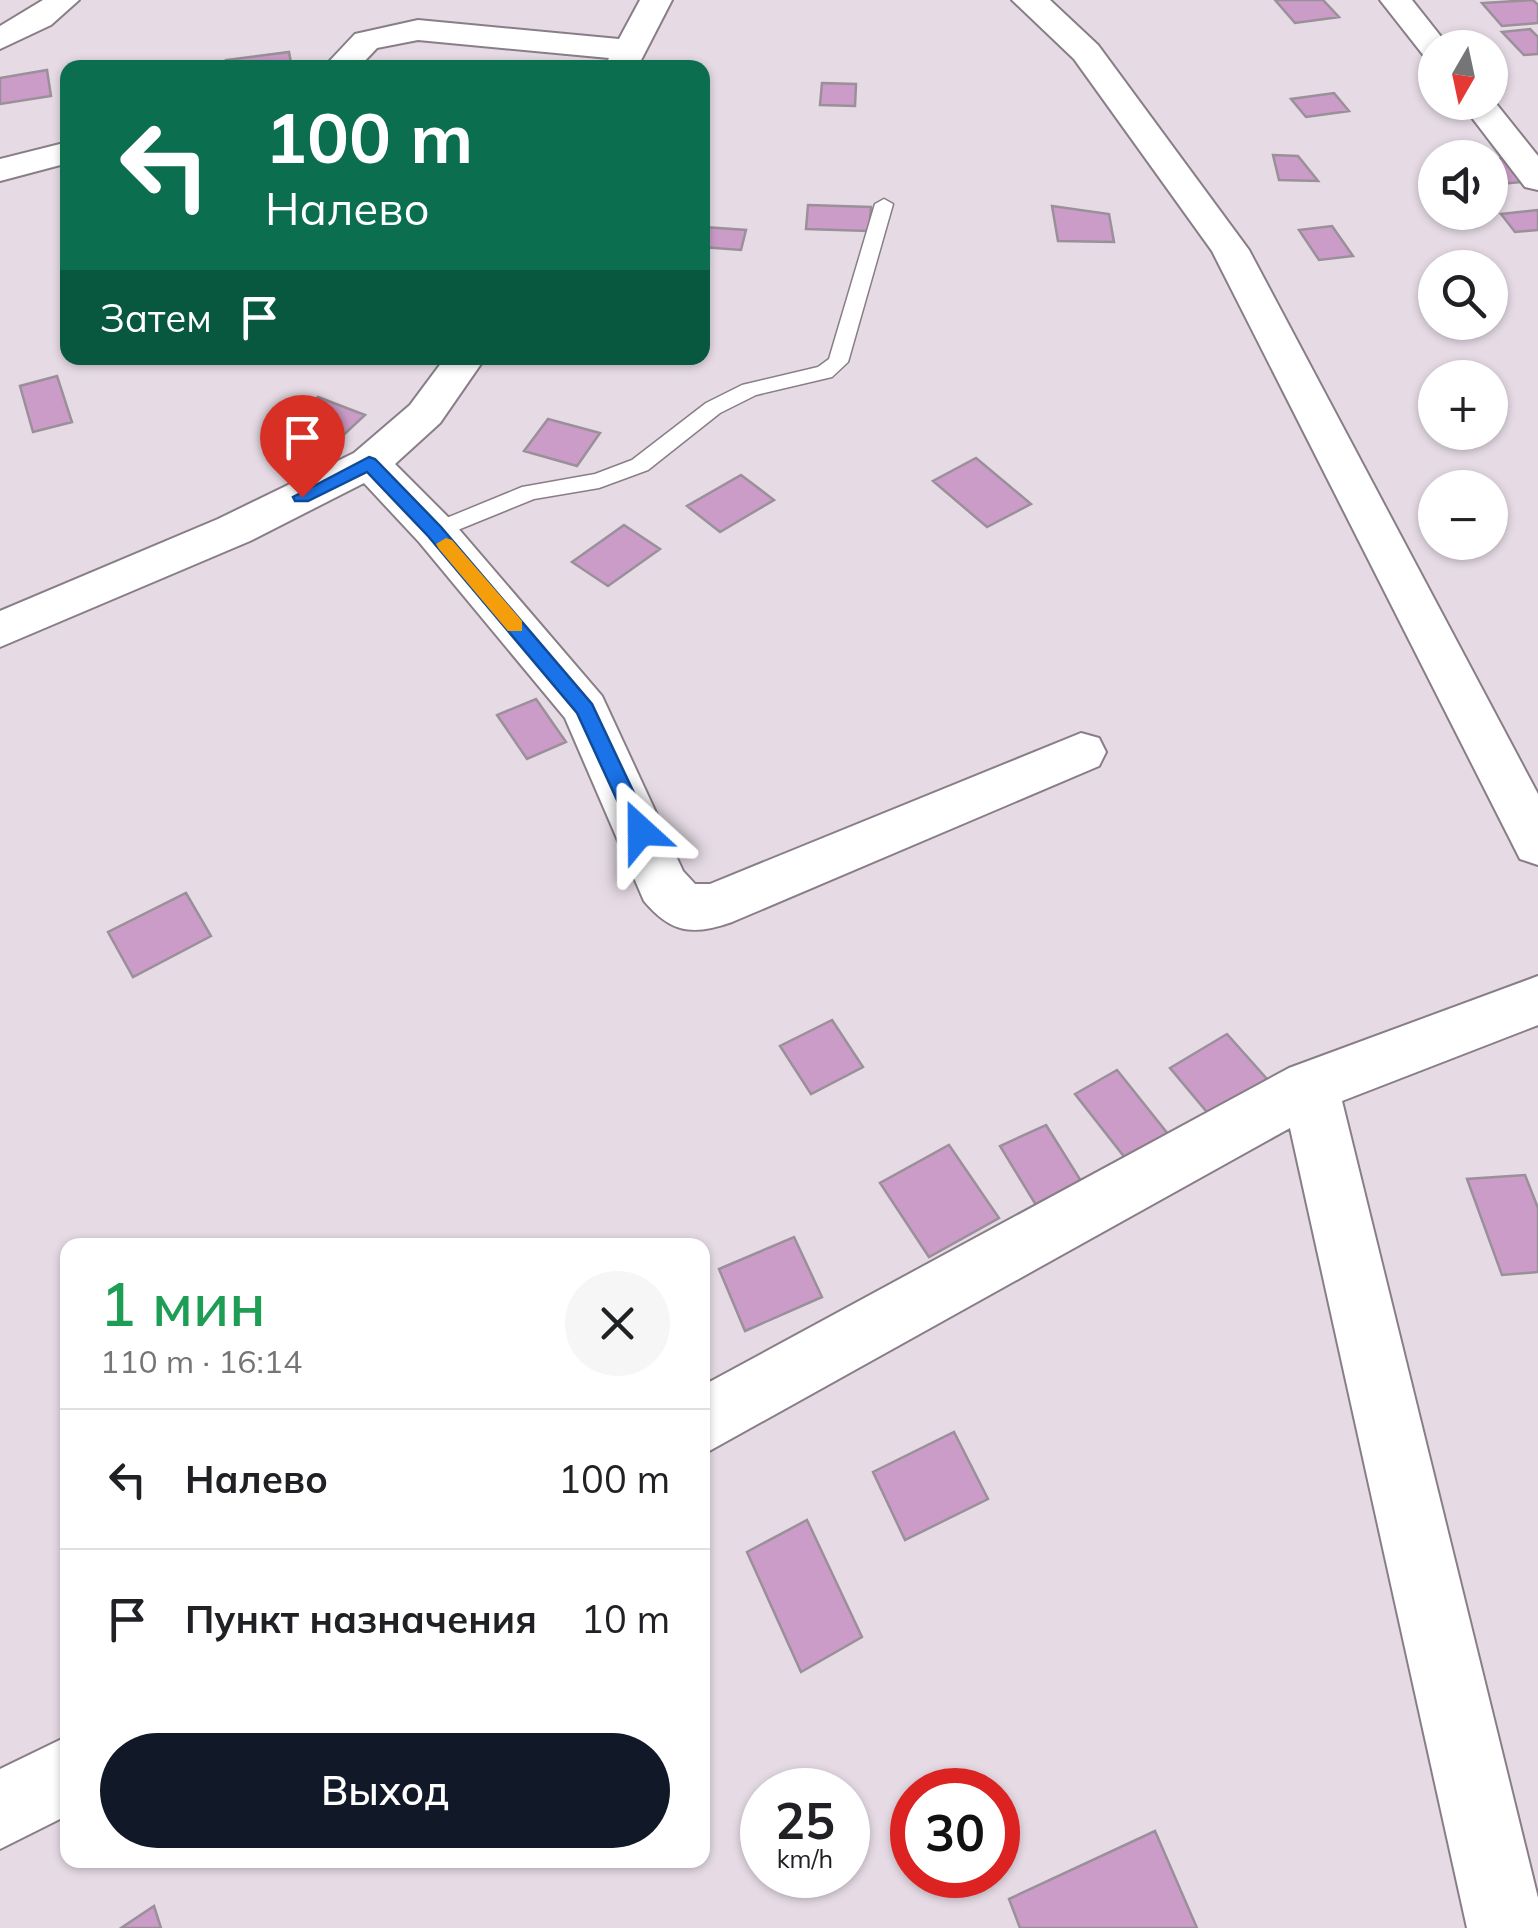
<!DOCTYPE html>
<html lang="ru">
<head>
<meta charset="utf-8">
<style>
	body { margin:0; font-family:Mulish,sans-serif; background:#f6f6f6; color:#202124; height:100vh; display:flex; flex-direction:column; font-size:38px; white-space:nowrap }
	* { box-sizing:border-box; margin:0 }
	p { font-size:32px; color:#757577 }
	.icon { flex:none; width:55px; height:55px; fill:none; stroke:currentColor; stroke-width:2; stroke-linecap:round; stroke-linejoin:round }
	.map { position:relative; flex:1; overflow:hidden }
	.side { position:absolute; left:60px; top:1238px; width:650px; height:630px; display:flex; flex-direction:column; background:#fff; border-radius:20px; box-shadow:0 2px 8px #0004 }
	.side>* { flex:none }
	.guide { position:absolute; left:60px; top:60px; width:650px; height:305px; border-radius:20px; box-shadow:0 2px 8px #0004; background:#0b6e4f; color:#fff; overflow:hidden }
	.needle { width:65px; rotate:189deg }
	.controls { position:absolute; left:1418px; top:30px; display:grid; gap:20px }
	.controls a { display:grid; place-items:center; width:90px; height:90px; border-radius:50%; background:#fff; box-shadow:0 2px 8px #0004; font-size:50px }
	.speed { position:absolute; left:740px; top:1768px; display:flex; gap:20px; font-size:50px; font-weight:700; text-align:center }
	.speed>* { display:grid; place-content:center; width:130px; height:130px; border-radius:50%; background:#fff; box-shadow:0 2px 8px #0004; line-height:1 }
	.speed small { font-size:25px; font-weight:400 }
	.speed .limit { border:15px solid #d22; background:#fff; color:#111 }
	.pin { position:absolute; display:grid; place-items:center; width:85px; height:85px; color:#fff; margin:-102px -42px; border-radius:50% 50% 50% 0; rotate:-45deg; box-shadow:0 0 10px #0007 }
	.pin .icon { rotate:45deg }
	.me { position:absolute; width:110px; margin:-55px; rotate:336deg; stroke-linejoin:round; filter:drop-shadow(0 0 8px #0008) }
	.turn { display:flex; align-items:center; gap:35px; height:210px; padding:0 40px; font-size:45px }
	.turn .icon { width:130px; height:130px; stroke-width:2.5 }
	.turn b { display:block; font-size:70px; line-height:85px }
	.then { display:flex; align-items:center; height:95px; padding:0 40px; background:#0003; gap:20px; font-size:38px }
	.round { display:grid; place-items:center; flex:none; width:105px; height:105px; border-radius:52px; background:#f6f6f6 }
	.head { display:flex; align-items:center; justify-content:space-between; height:170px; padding:0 40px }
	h1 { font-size:60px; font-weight:600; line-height:75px; color:#1e9e55 }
	.primary-button { display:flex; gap:20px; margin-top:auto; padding:20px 40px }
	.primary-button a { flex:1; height:115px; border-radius:60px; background:#111827; color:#fff; font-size:40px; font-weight:600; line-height:115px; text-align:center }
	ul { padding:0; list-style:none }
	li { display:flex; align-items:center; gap:30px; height:140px; padding:0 40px; border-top:2px solid #e0e0e0 }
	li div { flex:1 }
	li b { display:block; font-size:38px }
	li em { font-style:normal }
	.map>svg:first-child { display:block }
	.building { fill:#cb9cc8; stroke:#9a9099; stroke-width:2.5 }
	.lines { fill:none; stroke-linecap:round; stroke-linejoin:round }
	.service-casing { stroke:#887e87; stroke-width:3 }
	.minor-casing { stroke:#887e87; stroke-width:4 }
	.service { fill:#fff; fill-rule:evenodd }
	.minor { fill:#fff; fill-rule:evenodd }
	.route { fill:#1a73e8; stroke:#114b97; stroke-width:2.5 }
	.slow { fill:#f59e0b }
</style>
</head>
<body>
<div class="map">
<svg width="1538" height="1928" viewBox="0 0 1538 1928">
	<rect width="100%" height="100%" fill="#e6dbe5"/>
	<path class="building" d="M 1275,0 L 1323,0 L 1339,17 L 1295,23 Z
		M 1533,0 L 1538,5 L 1538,23 L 1502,26 L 1482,3 Z
		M 1530,29 L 1538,37 L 1538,54 L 1524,55 L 1502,32 Z
		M 289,52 L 292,68 L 227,68 L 226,60 Z
		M 47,70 L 51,96 L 0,104 L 0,78 Z
		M 822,83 L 856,84 L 855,106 L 820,105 Z
		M 1334,93 L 1349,111 L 1306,117 L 1291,99 Z
		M 1273,155 L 1298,156 L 1318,181 L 1279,180 Z
		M 1503,158 L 1522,182 L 1490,185 L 1490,160 Z
		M 808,205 L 871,207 L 869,231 L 806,229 Z
		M 1052,206 L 1109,214 L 1114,242 L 1058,241 Z
		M 1538,210 L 1538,230 L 1515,232 L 1501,214 Z
		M 1332,226 L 1353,256 L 1319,260 L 1299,230 Z
		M 704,227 L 746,230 L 741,250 L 702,247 Z
		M 57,376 L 72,422 L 33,432 L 20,386 Z
		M 318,397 L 365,415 L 336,442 L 289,423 Z
		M 548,419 L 600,433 L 577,466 L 524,451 Z
		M 976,458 L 1031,504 L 987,527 L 933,481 Z
		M 741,475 L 774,500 L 720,532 L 687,506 Z
		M 624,525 L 660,549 L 608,586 L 572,562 Z
		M 536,699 L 566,742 L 527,759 L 497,715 Z
		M 186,893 L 211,936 L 133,977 L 108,932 Z
		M 832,1020 L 863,1067 L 811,1094 L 780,1046 Z
		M 1227,1034 L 1275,1088 L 1217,1124 L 1170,1068 Z
		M 1117,1070 L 1168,1134 L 1126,1159 L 1075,1094 Z
		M 1046,1125 L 1086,1189 L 1039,1210 L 1000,1146 Z
		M 949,1145 L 999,1218 L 929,1257 L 880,1183 Z
		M 1525,1175 L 1538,1208 L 1538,1272 L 1502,1275 L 1467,1179 Z
		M 794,1237 L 822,1297 L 745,1331 L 719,1269 Z
		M 954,1432 L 988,1499 L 905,1540 L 873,1472 Z
		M 807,1520 L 862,1637 L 801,1672 L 747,1552 Z
		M 1155,1831 L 1197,1928 L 1020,1928 L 1009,1899 Z
		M 154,1906 L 161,1928 L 121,1928 Z"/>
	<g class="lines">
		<g class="service-casing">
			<path id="service" d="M 884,199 L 893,204 L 848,362 L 832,377 L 756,395 L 720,413 L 648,470 L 599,488 L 534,499 L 443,536 L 427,536 L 424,531 L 427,526 L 522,487 L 595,474 L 632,460 L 706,403 L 742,385 L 818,367 L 829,359 L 875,204 Z"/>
		</g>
		<g class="minor-casing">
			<path id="minor" d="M 43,0 L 79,0 L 51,25 L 0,49 L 0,26 Z
				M 640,0 L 672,0 L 637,68 L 604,68 L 609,58 L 418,40 L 377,48 L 358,68 L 323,68 L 355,34 L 418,20 L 619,39 Z
				M 1012,0 L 1050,0 L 1098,45 L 1249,250 L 1538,794 L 1538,865 L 1520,859 L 1212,251 L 1074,59 Z
				M 1380,0 L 1412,0 L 1450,48 L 1435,48 L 1435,59 L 1424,56 Z
				M 1490,96 L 1538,156 L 1538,190 L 1525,187 L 1460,102 L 1490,102 Z
				M 68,142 L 68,163 L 0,181 L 0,159 Z
				M 445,358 L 485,358 L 440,423 L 395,464 L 451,520 L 602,696 L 683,871 L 695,884 L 710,884 L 1081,733 L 1099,738 L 1106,752 L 1099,766 L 732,922 C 692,936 671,933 644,901 L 565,718 L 419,542 L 364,483 L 250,541 L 0,647 L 0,611 L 218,519 L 354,453 L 410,405 Z
				M 1538,976 L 1538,1025 L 1342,1101 L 1538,1898 L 1538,1928 L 1467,1928 L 1290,1128 L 702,1455 L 702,1386 L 1289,1068 Z
				M 68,1736 L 68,1815 L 0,1849 L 0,1769 Z"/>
		</g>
		<use href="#service" class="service"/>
		<use href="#minor" class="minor"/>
	</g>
	<path class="route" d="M 369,457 L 375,459 L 441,527 L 592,704 L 652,831 L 649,837 L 634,837 L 577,713 L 428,536 L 367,472 L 308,501 L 295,501 L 293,497 Z"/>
	<path class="slow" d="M 446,538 L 452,540 L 522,621 L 522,631 L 508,631 L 439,549 L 436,544 Z"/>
</svg>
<div class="controls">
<a><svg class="needle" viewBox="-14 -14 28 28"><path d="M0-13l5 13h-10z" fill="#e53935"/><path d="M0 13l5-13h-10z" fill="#757577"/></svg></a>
<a><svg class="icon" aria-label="sound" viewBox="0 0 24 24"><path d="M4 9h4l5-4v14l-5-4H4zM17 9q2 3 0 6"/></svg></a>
<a><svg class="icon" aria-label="search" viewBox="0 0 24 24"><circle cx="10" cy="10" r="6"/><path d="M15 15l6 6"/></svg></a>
<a>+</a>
<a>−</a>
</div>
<div class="speed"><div>25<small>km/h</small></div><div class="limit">30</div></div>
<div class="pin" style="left:302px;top:497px;background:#d93025"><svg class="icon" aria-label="arrive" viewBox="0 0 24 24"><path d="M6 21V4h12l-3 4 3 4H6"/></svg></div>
<svg class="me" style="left:641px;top:831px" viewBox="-20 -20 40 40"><path d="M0-17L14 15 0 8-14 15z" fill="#1a73e8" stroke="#fff" stroke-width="4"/></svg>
<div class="guide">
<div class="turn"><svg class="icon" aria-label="left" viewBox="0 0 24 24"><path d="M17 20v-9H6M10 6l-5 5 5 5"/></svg><div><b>100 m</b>Налево</div></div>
<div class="then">Затем<svg class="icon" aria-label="arrive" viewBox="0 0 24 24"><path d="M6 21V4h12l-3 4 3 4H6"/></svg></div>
</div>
<section class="side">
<div class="head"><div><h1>1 мин</h1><p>110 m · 16:14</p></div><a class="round"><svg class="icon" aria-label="close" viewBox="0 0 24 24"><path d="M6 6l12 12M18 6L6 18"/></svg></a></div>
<ul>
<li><svg class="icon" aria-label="left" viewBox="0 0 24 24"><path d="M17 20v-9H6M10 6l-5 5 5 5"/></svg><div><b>Налево</b></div><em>100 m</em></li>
<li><svg class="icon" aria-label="arrive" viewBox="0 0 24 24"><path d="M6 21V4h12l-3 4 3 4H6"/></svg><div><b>Пункт назначения</b></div><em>10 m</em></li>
</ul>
<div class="primary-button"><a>Выход</a></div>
</section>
</div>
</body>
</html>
